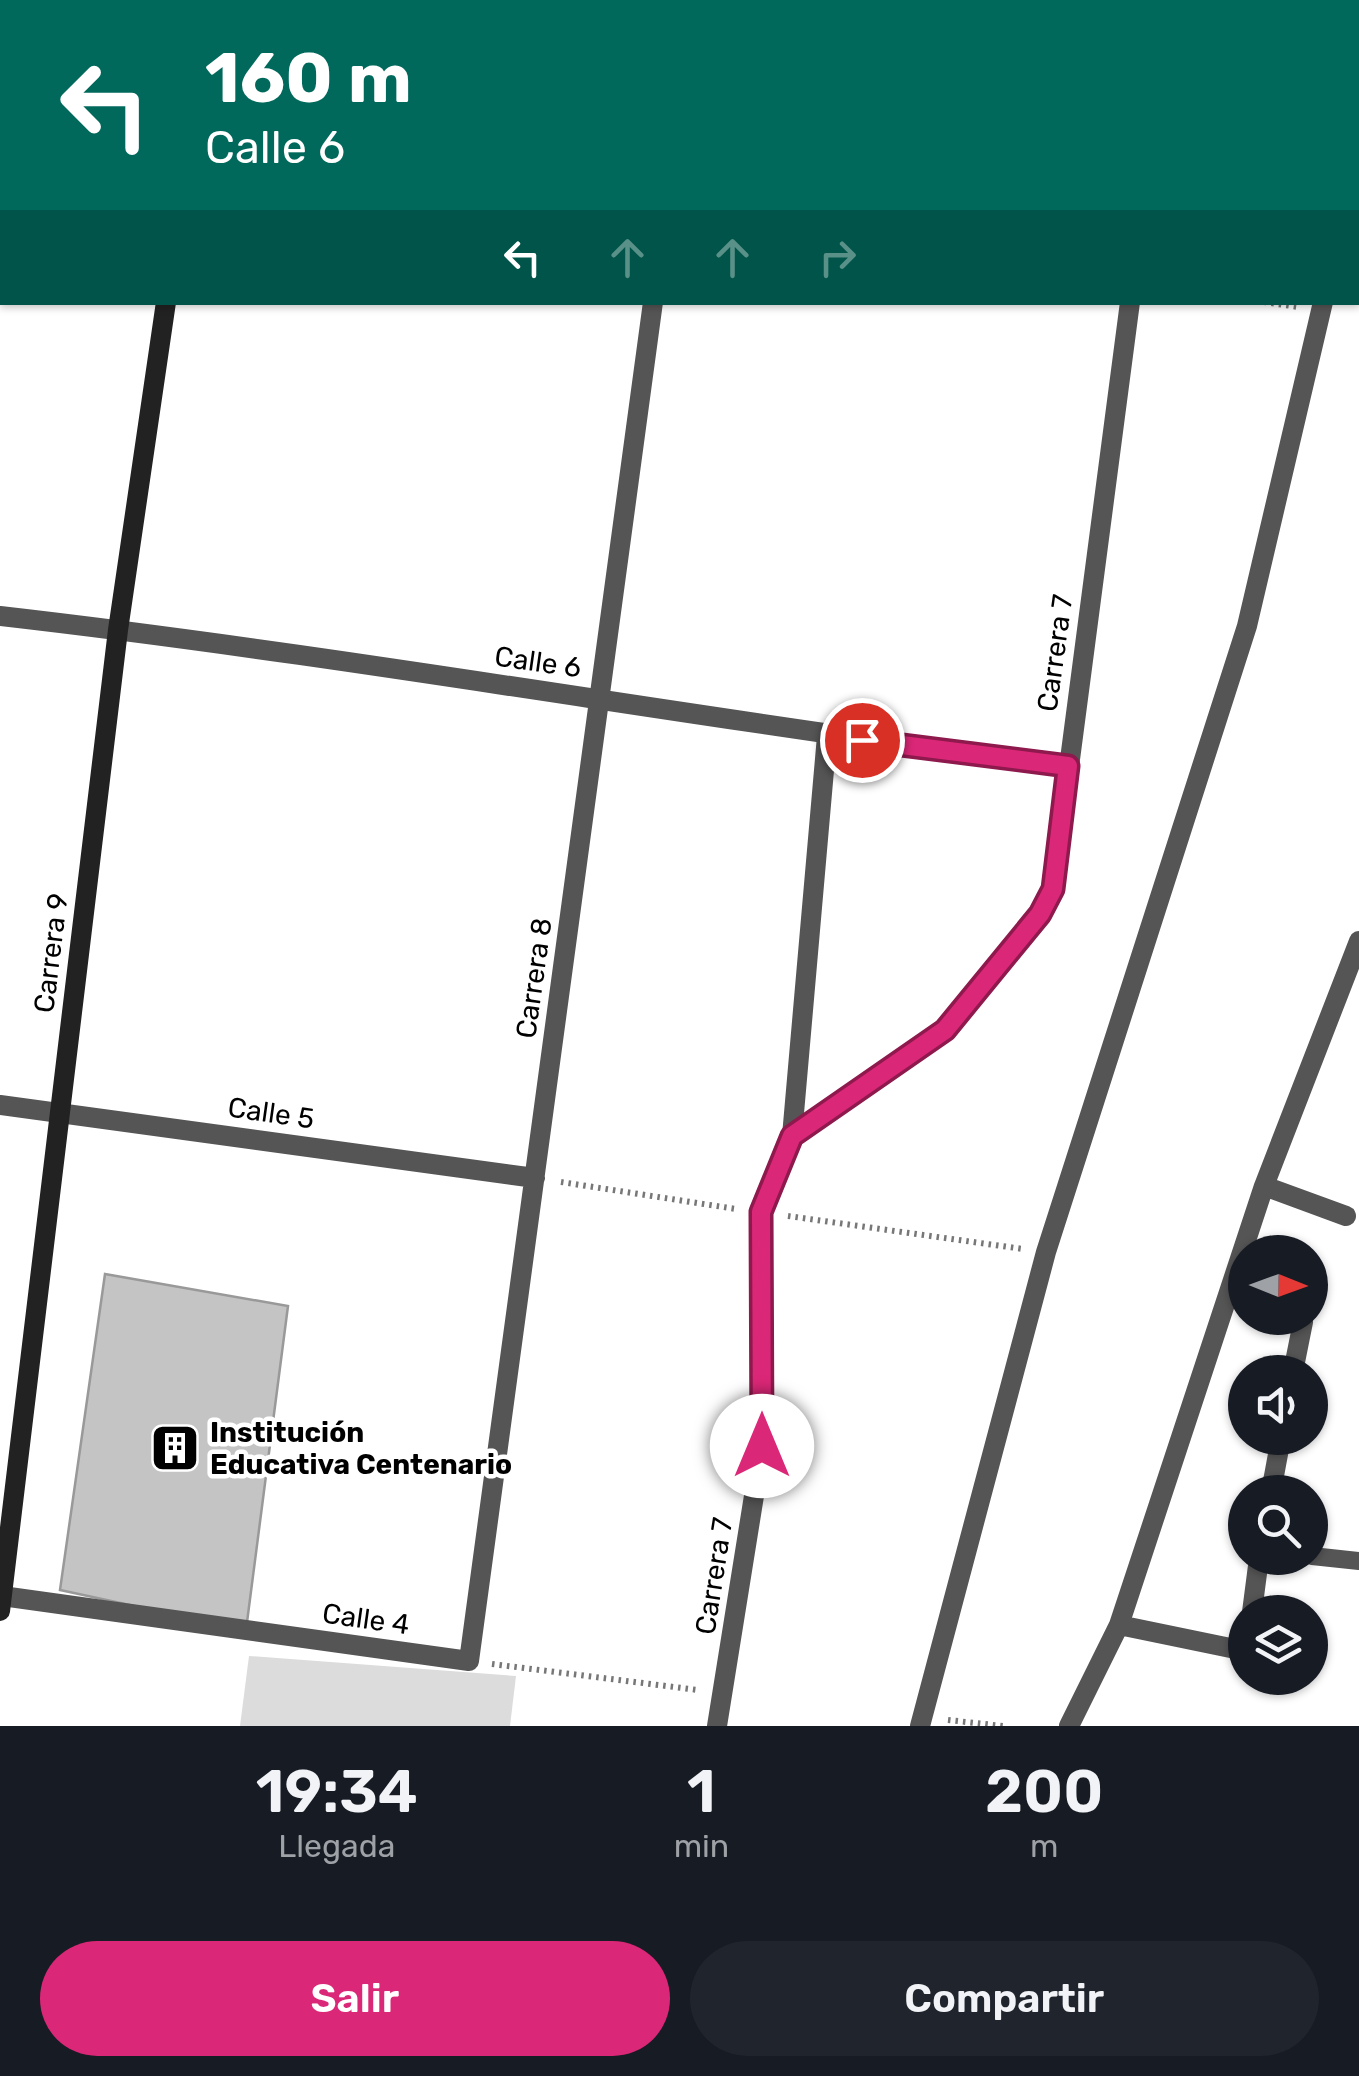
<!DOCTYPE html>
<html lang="es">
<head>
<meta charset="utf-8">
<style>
	body { margin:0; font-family:Rubik,sans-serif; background:#20242c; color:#f1f3f6; height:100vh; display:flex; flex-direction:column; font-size:38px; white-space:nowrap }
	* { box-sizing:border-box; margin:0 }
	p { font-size:32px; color:#9ea1a6 }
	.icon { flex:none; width:55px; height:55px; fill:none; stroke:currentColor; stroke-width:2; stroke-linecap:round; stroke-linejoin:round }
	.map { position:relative; height:1726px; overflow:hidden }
	.details { display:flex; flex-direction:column; background:#171b24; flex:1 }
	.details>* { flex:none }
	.guide { position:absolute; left:0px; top:0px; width:1360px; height:305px; box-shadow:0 2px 8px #0004; background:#00695c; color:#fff; overflow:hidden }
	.needle { width:65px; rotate:91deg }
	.buttons { position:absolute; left:1228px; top:1235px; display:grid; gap:20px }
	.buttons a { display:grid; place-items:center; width:100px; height:100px; border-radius:50%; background:#171b24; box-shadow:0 2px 8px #0004; font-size:50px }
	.pin { position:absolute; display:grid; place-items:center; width:85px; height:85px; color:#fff; margin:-42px; border:5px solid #fff; border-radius:50%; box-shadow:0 2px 10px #0007 }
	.me { position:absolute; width:110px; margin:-55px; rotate:0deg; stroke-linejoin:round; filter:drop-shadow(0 0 8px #0008) }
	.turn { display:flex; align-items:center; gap:35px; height:210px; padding:0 40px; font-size:45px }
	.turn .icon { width:130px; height:130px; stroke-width:2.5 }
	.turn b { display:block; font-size:70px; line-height:85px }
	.lanes { display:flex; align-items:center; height:95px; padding:0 40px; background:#0003; justify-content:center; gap:50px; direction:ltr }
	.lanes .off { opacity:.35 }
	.eta { display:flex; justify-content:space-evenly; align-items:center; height:170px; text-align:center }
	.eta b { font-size:60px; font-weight:600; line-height:70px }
	.button { display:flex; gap:20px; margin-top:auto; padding:20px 40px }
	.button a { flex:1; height:115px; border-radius:60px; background:#db2777; color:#fff; font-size:40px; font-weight:600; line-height:115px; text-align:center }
	.button a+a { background:#20242c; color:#f1f3f6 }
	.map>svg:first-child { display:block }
	.green { fill:#dcdcdc }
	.building { fill:#c4c4c4; stroke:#999; stroke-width:2.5 }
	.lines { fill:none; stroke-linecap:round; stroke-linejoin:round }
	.path { stroke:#777; stroke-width:6; stroke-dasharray:2.5 5; stroke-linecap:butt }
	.service { stroke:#555; stroke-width:18 }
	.minor { stroke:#555; stroke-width:20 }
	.secondary { stroke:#222; stroke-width:20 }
	.route-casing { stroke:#8e194d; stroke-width:25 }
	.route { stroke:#db2777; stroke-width:18 }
	.labels { text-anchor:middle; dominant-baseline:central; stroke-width:9; stroke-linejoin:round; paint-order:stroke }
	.street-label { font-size:28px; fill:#000; stroke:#fff }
	.poi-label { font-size:28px; font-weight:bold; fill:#000; stroke:#fff; text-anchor:start }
</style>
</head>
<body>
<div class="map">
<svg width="1359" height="1726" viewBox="0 0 1359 1726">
	<rect width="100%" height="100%" fill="#fff"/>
	<path class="green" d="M 249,1656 L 516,1676 L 510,1726 L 240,1726 Z"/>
	<path class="building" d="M 0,59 L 2,60 L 2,123 L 0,122 Z
		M 105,1274 L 288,1306 L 246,1630 L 60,1590 Z"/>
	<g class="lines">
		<path class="path" d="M 1264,302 L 1298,307
			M 561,1182 L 736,1209
			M 788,1216 L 1023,1249
			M 492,1664 L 698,1690
			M 948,1720 L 1003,1726"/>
		<path class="service" d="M 1312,1556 L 1359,1561"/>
		<path class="minor" d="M 693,2 L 694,0
			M 1171,2 L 1171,0
			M 0,141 L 2,141
			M 1358,177 L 1359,172
			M 0,616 C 357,657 711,721 1068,767
			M 0,1105 L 535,1178
			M 792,1136 L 827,736
			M 1264,1186 L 1346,1216
			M 1293,1318 L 1303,1322 L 1293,1372
			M 1271,1492 L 1281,1438
			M 2,1596 L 469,1661 L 653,302
			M 1252,1612 L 1259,1558
			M 1119,1625 L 1245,1651
			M 717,1726 L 762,1446 L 761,1212 L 792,1136 L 945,1029 L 1040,914 L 1053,889 L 1130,302
			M 920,1726 L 1046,1252 L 1247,626 L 1323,302
			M 1069,1726 L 1119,1625 L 1264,1186 L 1359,941"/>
		<path class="secondary" d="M 209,2 L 209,0
			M 0,1611 L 118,630 L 166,302"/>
	</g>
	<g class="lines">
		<g class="route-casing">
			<path id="route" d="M 762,1446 L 761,1212 L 792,1136 L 945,1030 L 1040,914 L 1053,889 L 1068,766 L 862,740"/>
		</g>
		<use href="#route" class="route"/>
	</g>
	<defs>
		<g id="building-square" transform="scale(2.5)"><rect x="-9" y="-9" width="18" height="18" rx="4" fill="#000" stroke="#fff"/><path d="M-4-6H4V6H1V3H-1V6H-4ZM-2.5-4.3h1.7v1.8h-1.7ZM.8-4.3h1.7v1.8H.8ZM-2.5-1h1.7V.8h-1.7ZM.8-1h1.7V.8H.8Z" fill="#fff"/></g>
	</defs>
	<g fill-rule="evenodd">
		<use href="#building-square" x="175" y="1448"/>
	</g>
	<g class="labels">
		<g class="street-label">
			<text transform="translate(1055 653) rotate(-82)">Carrera 7</text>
			<text transform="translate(538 662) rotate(8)">Calle 6</text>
			<text transform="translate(51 953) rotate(-83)">Carrera 9</text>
			<text transform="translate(534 978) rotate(-82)">Carrera 8</text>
			<text transform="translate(271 1113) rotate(8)">Calle 5</text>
			<text transform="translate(714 1576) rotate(-81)">Carrera 7</text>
			<text transform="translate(366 1619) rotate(8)">Calle 4</text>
		</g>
		<g class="poi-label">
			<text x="210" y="1432">Institución<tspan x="210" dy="32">Educativa Centenario</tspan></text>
		</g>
	</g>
</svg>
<div class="buttons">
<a><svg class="needle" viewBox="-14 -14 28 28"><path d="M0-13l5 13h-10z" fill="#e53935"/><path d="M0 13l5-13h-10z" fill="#9ea1a6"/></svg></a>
<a><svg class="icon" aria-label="sound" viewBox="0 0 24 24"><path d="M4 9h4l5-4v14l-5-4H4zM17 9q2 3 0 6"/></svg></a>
<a><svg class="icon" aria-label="search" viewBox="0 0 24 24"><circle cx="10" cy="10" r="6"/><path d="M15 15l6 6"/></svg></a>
<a><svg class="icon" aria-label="layers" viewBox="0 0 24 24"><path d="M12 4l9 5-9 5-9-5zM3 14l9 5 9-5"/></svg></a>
</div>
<div class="pin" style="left:862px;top:740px;background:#d93025"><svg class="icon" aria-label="arrive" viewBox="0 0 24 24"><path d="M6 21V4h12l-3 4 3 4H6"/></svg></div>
<svg class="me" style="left:762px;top:1446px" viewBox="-20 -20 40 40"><circle r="19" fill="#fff"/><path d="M0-13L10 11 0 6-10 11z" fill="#db2777"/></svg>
<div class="guide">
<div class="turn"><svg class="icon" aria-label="left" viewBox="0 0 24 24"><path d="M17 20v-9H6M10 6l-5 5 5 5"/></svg><div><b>160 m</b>Calle 6</div></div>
<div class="lanes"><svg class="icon" aria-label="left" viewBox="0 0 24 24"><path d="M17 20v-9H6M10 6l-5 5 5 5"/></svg><svg class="icon off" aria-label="ahead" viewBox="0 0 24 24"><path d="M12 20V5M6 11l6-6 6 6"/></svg><svg class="icon off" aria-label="ahead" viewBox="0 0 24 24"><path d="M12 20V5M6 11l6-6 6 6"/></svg><svg class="icon off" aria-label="right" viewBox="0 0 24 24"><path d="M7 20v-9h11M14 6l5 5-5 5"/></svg></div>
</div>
</div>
<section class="details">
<div class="eta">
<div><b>19:34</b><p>Llegada</p></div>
<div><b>1</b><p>min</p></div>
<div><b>200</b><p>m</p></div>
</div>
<div class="button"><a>Salir</a><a>Compartir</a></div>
</section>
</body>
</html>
